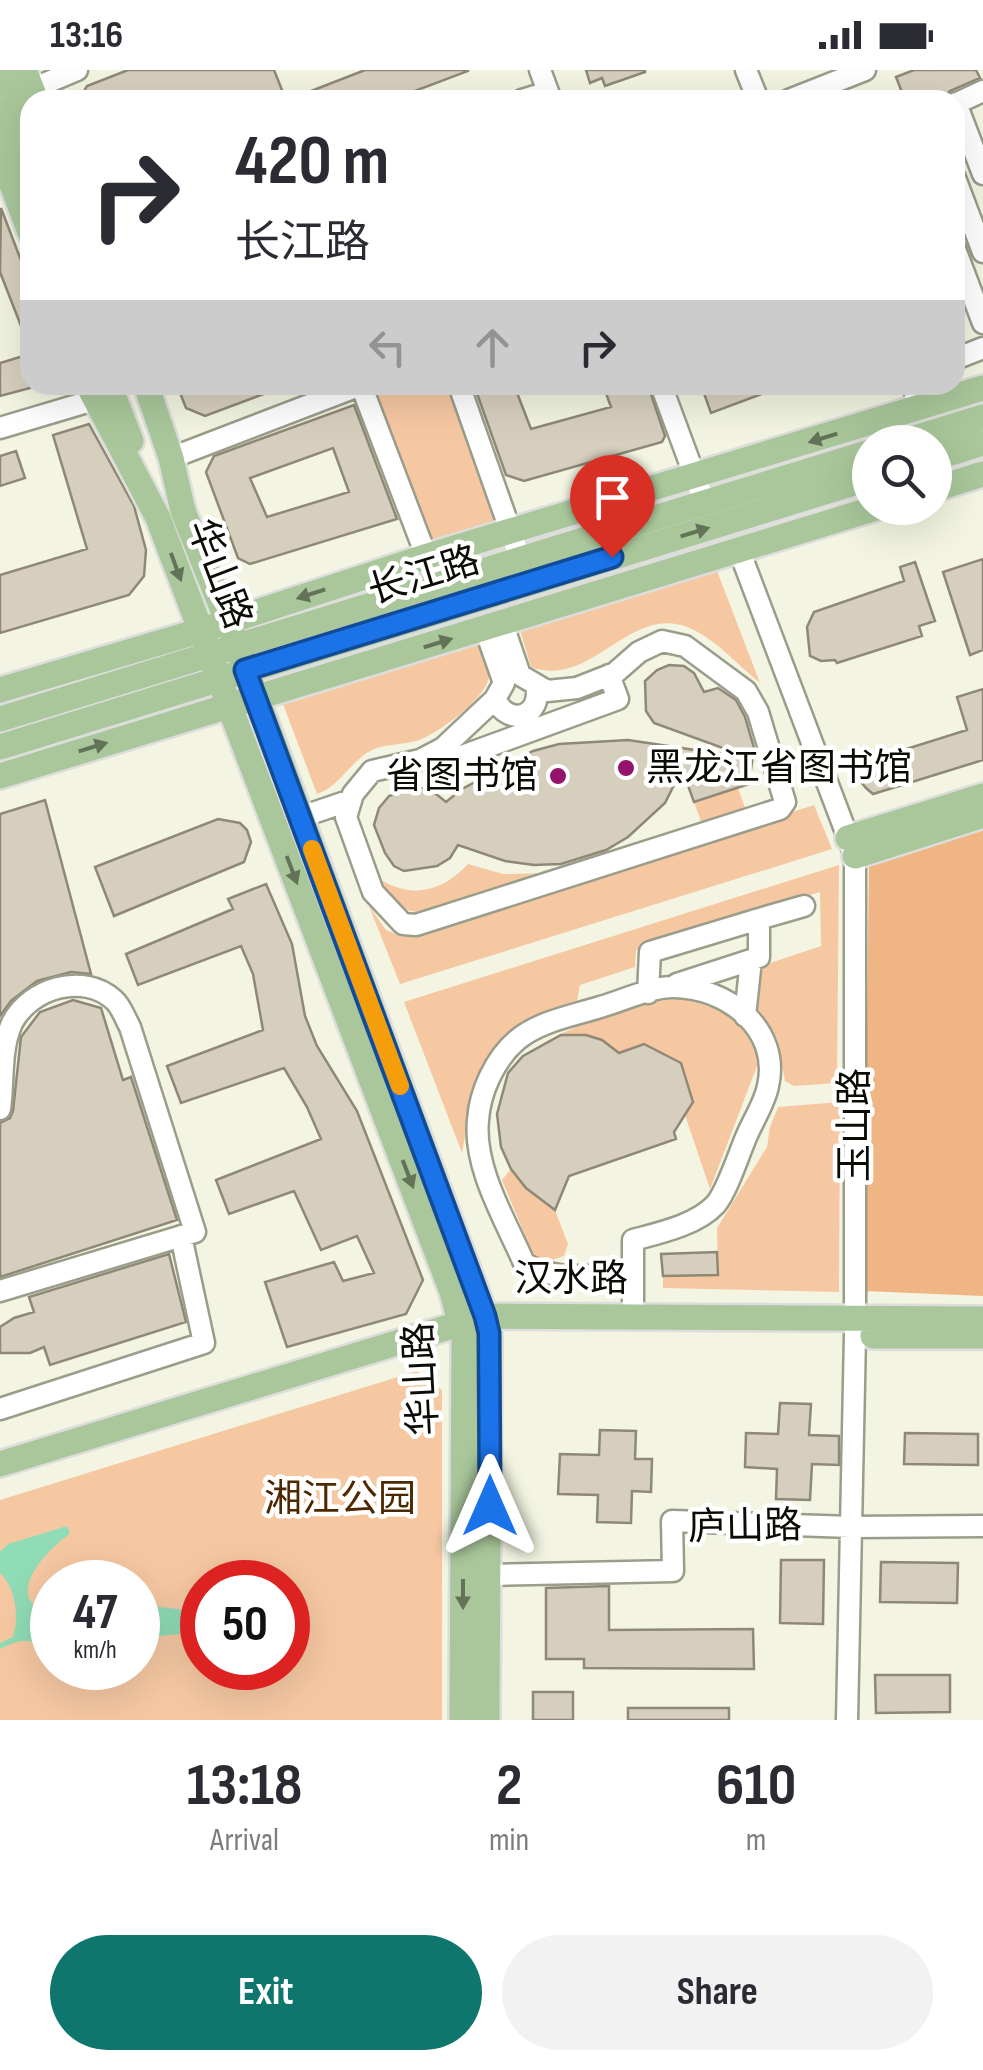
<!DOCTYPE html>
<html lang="en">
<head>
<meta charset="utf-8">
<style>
	body { margin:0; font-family:"Sofia Sans Condensed","Noto Sans SC",sans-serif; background:#f2f2f3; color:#2b2b33; height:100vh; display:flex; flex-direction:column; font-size:38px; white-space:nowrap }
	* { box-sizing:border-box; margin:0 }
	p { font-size:32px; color:#7c7c81 }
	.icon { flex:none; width:55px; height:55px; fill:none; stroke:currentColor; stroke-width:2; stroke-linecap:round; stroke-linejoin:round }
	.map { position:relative; height:1650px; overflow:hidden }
	.panel { display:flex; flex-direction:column; background:#fff; flex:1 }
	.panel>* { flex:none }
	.banner { position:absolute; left:20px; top:20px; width:945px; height:305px; border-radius:30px; box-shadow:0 10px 40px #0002; background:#fff; color:#2b2b33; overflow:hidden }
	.tools { position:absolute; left:852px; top:355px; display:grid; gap:20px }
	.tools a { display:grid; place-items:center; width:100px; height:100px; border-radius:50%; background:#fff; box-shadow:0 10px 40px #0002; font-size:50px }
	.speed { position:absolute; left:30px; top:1490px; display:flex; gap:20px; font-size:50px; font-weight:700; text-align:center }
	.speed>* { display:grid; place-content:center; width:130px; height:130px; border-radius:50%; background:#fff; box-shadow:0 10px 40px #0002; line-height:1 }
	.speed small { font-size:25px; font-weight:400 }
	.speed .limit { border:15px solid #d22; background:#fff; color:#111 }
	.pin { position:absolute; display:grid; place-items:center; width:85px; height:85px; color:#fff; margin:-102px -42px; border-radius:50% 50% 50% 0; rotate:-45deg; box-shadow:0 0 10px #0007 }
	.pin .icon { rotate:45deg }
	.me { position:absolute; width:110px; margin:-55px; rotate:0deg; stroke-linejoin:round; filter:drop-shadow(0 0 8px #0008) }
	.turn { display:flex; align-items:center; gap:35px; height:210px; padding:0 50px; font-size:45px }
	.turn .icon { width:130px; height:130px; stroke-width:2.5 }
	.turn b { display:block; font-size:70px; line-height:85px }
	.lanes { display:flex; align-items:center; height:95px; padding:0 50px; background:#0003; justify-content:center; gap:50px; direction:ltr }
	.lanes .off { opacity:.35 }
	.eta { display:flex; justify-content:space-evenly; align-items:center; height:170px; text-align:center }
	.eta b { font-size:60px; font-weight:700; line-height:70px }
	.button { display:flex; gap:20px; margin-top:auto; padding:20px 50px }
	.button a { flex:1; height:115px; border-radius:60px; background:#0f766e; color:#fff; font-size:40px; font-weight:700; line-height:115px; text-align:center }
	.button a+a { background:#f2f2f3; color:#2b2b33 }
	.status { display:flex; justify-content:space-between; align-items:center; height:70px; padding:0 50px; background:#fff; direction:ltr }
	.status svg { height:28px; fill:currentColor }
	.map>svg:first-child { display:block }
	.green { fill:#f6c8a2; fill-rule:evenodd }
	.forest { fill:#efb585 }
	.water { fill:#90dcb6 }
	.building { fill:#d7cfbe; stroke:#8f8877; stroke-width:2.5; fill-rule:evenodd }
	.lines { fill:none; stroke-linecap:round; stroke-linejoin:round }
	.minor-casing { stroke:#9b9d8b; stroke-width:25 }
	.major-casing { stroke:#dddddc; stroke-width:30 }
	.minor { stroke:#fff; stroke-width:20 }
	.major { stroke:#a9c79b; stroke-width:25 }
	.oneway { fill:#627358 }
	.route-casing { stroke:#114b97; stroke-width:25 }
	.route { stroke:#1a73e8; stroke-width:18 }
	.slow { stroke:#f59e0b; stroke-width:18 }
	.poi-dot { fill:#94136d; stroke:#fff; stroke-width:4 }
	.labels { text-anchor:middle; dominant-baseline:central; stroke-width:9; stroke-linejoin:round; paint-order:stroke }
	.street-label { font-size:38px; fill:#0c0c06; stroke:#fff }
	.poi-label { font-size:38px; fill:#0c0c06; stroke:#fff; text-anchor:start }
	.park-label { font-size:38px; fill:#4d2801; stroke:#fff }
</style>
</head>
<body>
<div class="status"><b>13:16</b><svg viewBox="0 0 49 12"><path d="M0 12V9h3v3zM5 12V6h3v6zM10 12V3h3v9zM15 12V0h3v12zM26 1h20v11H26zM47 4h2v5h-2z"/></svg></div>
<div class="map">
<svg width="983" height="1650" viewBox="0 0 983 1650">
	<rect width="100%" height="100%" fill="#f3f5e2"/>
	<path class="green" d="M 384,315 L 449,315 L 501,450 L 433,471 L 373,319 Z
		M 714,493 L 760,613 C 739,596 718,572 694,560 C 632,528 593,620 531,597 L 519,557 Z
		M 479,569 C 482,580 490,595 489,606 C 488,628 435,666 416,671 C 401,675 383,674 370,681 C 349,693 339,717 317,724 L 283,634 Z
		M 738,718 L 747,744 L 703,757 L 694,732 Z
		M 814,735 L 832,779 L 400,914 L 369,836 L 386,860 L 403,867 Z
		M 468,794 L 503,804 L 551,803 L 426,842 C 398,844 395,829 379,809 C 412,829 442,822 468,794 Z
		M 839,795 L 837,1013 L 794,1016 L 785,1011 L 777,969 L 756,938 L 758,897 L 821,876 L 820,822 L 636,880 L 635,897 L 580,915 L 577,931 C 482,962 480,992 462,1083 L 404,932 Z
		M 681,929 C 725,940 746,944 759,991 L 710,1119 L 685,1045 L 693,1032 L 681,993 L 644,974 L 619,983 C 595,965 568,962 541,974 C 583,952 633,930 681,929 Z
		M 840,1032 L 839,1222 L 663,1218 L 663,1206 L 718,1205 L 717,1158 L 767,1077 L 770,1057 L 778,1037 Z
		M 511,1099 L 526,1118 L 555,1140 L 568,1174 L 564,1186 L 549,1191 L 534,1187 L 502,1110 Z
		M 417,1301 L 442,1320 L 442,1650 L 0,1650 L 0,1430 ZM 52,1512 L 138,1512 L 138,1598 L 52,1598 ZM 202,1512 L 288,1512 L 288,1598 L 202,1598 Z"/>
	<path class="forest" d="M 983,752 L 983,1226 L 864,1221 L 869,789 Z"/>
	<path class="water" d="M 67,1456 L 70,1464 C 54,1474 19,1508 30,1530 C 34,1539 47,1545 52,1553 L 52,1583 C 30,1568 25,1567 0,1579 L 0,1573 L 13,1567 C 20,1547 15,1517 0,1503 L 0,1482 L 8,1474 Z
		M 138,1535 L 179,1539 L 192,1543 L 202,1552 L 202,1562 L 160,1566 L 138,1576 Z"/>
	<path class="building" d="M 128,0 L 274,0 L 286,30 L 210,30 L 207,22 L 186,30 L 79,30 L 87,16 Z
		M 365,0 L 468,0 L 468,1 L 391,30 L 288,30 Z
		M 586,0 L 645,0 L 645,2 L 605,16 L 602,8 L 590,13 Z
		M 914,0 L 976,0 L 980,8 L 950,21 L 942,30 L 920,30 L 919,27 L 905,30 L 896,7 Z
		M 1,138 L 30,214 L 30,279 L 0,202 Z
		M 30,284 L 30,318 L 0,326 L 0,293 Z
		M 177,315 L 285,315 L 285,316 L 205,346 L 186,338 Z
		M 474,315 L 514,315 L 531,359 L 611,337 L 603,315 L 648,315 L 665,366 L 662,372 L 524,411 L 506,405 Z
		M 701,315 L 783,315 L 783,316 L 711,343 Z
		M 354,335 L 397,449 L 250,494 L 238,488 L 206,402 L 214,386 ZM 333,378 L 349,422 L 267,447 L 250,408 Z
		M 89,354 L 134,436 L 146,480 L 144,506 L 129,525 L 0,563 L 0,505 L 87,479 L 53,365 Z
		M 16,381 L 25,408 L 0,416 L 0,386 Z
		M 983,489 L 983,580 L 970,585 L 943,502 Z
		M 915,492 L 935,551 L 919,556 L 922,566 L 837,593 L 835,590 L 821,591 L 810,586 L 807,557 L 814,542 L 904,511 L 900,497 Z
		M 669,595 L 684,596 L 694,603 L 704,622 L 718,618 L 736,630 L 745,647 L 754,678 L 749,714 L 694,732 L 682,699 L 665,733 L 628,767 L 606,780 L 561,794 L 534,795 L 505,791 L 458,775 L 450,788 L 437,796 L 404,801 L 394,796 L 385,783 L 374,755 L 379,738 L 389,726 L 416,717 L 431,720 L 446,732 L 462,719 L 533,681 L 559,674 L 628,670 L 722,684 L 723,678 L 654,653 L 646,641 L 645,611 L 657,600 Z
		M 983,619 L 983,690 L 873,724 L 866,718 L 861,712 L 862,693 L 967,660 L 957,627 Z
		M 45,730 L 91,904 L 71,902 L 37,911 L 11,931 L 0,946 L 0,744 Z
		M 218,749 L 240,753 L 247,760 L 251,772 L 244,792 L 114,846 L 95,797 Z
		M 266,814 L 292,874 L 305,946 L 317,976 L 357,1041 L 423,1210 L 406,1244 L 287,1277 L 265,1212 L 334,1192 L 343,1211 L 374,1203 L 357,1166 L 321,1180 L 294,1121 L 229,1144 L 216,1110 L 321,1069 L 307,1037 L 284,998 L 181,1033 L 167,996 L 263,960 L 253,904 L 241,876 L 138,915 L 126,884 L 233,839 L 228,829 Z
		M 73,930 L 101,938 L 123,1010 L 131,1007 L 177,1150 L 0,1207 L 0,1053 L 10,1048 L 13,1041 L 21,967 L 40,942 Z
		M 561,965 L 586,965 L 602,970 L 619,983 L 644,974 L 681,993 L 693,1032 L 674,1062 L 676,1069 L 569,1106 L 555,1140 L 526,1118 L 511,1099 L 501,1077 L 497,1044 L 508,1003 L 523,986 Z
		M 717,1182 L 718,1205 L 663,1206 L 661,1184 Z
		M 169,1184 L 186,1252 L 50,1295 L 44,1277 L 30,1283 L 0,1283 L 0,1257 L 14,1248 L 34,1242 L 29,1227 Z
		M 780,1333 L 811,1334 L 809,1365 L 839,1366 L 839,1395 L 812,1394 L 810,1430 L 776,1429 L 777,1399 L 745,1397 L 746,1363 L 778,1364 Z
		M 600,1360 L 636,1361 L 635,1389 L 652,1389 L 651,1422 L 632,1421 L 631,1453 L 597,1452 L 598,1425 L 558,1424 L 560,1384 L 599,1385 Z
		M 905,1363 L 978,1364 L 978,1395 L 904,1394 Z
		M 781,1490 L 824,1490 L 823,1554 L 780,1553 Z
		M 881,1492 L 958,1493 L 957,1533 L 880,1532 Z
		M 609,1516 L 609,1560 L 753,1559 L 754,1599 L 584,1598 L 584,1589 L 546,1589 L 546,1518 Z
		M 875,1605 L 950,1605 L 950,1642 L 876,1643 Z
		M 533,1622 L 573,1622 L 573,1650 L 533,1650 Z
		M 628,1638 L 729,1638 L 729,1650 L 628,1650 Z"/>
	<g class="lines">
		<g class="minor-casing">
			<path id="minor" d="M 540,0 L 551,30
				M 746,0 L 758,30
				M 32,19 L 77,0
				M 522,30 L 548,22
				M 789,30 L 865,0
				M 956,33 L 983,104
				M 955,34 L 983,21
				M 955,108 L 983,182
				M 955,179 L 983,253
				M 955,289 L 983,278
				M 361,315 L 438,517
				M 459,315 L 521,491
				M 661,315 L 705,434
				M 913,315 L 919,339
				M 0,358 L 94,330
				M 171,388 L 361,315
				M 739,480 L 855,786 L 855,1265 L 847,1650
				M 485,559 L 504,613 L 495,629 L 443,678 L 420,690 L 372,701 L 353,724 L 346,747 L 373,822 L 403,854 L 416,855 L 780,739 L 785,732 L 758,642 L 746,621 L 685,576 L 662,571 L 639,582 L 615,603 L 577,618 L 547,621 L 520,605 L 502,552
				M 495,629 C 508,657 543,648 536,615
				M 448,674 L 454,689 L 618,629 L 609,605
				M 301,747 L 351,730
				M 751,890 L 759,887 L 759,849 L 804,836
				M 677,914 L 751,890 L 745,946
				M 648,923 L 650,882 L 759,849
				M 0,1039 C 4,1010 0,980 12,953 C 30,918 83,902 114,930 C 121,936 125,948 130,957 L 195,1162 L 0,1221
				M 633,1205 C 600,1204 552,1213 524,1193 C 506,1151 473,1098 478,1050 C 480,1021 495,989 517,970 C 540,951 572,946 600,937 C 622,931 650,917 673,917 C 727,917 781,959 768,1016 C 765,1032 754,1049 747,1065 C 739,1083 728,1119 716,1134 C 697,1155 659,1163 633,1170 L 633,1247
				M 0,1339 L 204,1273 L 181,1166
				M 490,1505 L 673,1501 L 672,1451 L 852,1457 L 983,1456"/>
		</g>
		<g class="major-casing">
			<path id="major" d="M 3,0 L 30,69
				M 24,0 L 36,30
				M 0,41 L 24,101
				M 0,83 L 30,162
				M 88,315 L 158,448 L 452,1222 L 464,1267 L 462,1650
				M 109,315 L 131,371
				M 146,315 L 171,388 L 183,441 L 237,575 L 485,1246 L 489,1263 L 487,1650
				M 902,372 L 983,347
				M 935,388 L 983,373
				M 935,419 L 983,404
				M 0,620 L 199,561 L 428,486 L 983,318
				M 0,649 L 870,382
				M 0,677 L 870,408
				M 0,706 L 876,438
				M 848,768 L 983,726
				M 855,786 L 983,745
				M 873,1266 L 983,1266
				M 0,1394 L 485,1246 L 983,1249"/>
		</g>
		<use href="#minor" class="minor"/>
		<use href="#major" class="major"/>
	</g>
	<defs><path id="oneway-solid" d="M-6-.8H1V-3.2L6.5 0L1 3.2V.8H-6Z" transform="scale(2.5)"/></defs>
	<g class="oneway">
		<use href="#oneway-solid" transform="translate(823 368) rotate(163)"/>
		<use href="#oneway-solid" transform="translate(695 462) rotate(-17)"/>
		<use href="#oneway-solid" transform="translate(176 497) rotate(70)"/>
		<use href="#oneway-solid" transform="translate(311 524) rotate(162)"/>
		<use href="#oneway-solid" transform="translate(438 573) rotate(-17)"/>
		<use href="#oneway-solid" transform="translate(93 677) rotate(-17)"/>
		<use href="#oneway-solid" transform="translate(292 800) rotate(69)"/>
		<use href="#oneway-solid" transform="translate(408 1104) rotate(69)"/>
		<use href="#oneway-solid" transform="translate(463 1524) rotate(90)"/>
	</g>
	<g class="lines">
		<g class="route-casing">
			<path id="route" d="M 490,1436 L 489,1263 L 485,1246 L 245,600 L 612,487"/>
		</g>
		<use href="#route" class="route"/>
		<path class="slow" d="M 312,779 L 400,1016"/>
	</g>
	<g class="poi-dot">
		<circle cx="626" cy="698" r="10"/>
		<circle cx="558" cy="706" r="10"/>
	</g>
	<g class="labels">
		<g class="street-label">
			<text transform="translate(219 504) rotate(69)">华山路</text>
			<text transform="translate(424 506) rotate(-17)">长江路</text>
			<text transform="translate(855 1055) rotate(-90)">玉山路</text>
			<text x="571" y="1209">汉水路</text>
			<text transform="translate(422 1309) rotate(-93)">华山路</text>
			<text transform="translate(745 1457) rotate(-1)">庐山路</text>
		</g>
		<g class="poi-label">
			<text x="646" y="698">黑龙江省图书馆</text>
			<text x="538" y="706" text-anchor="end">省图书馆</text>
		</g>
		<g class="park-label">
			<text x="340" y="1429">湘江公园</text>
		</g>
	</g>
</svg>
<div class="tools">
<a><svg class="icon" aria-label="search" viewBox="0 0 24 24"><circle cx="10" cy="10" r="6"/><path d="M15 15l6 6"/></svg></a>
</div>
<div class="speed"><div>47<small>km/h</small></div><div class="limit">50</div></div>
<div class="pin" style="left:612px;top:487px;background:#d93025"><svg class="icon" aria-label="arrive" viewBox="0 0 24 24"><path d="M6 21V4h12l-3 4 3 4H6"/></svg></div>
<svg class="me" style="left:490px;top:1436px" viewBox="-20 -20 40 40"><path d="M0-17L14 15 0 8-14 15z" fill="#1a73e8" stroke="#fff" stroke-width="4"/></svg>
<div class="banner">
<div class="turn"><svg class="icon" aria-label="right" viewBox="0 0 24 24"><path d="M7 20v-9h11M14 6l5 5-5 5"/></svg><div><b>420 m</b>长江路</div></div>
<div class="lanes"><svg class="icon off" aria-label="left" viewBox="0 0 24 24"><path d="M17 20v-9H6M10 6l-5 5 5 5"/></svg><svg class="icon off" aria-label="ahead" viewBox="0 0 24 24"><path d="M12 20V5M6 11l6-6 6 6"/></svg><svg class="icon" aria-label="right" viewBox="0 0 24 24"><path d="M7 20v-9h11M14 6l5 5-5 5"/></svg></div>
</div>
</div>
<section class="panel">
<div class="eta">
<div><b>13:18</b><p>Arrival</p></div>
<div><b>2</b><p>min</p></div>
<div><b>610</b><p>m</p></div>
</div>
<div class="button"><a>Exit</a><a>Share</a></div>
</section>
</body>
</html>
